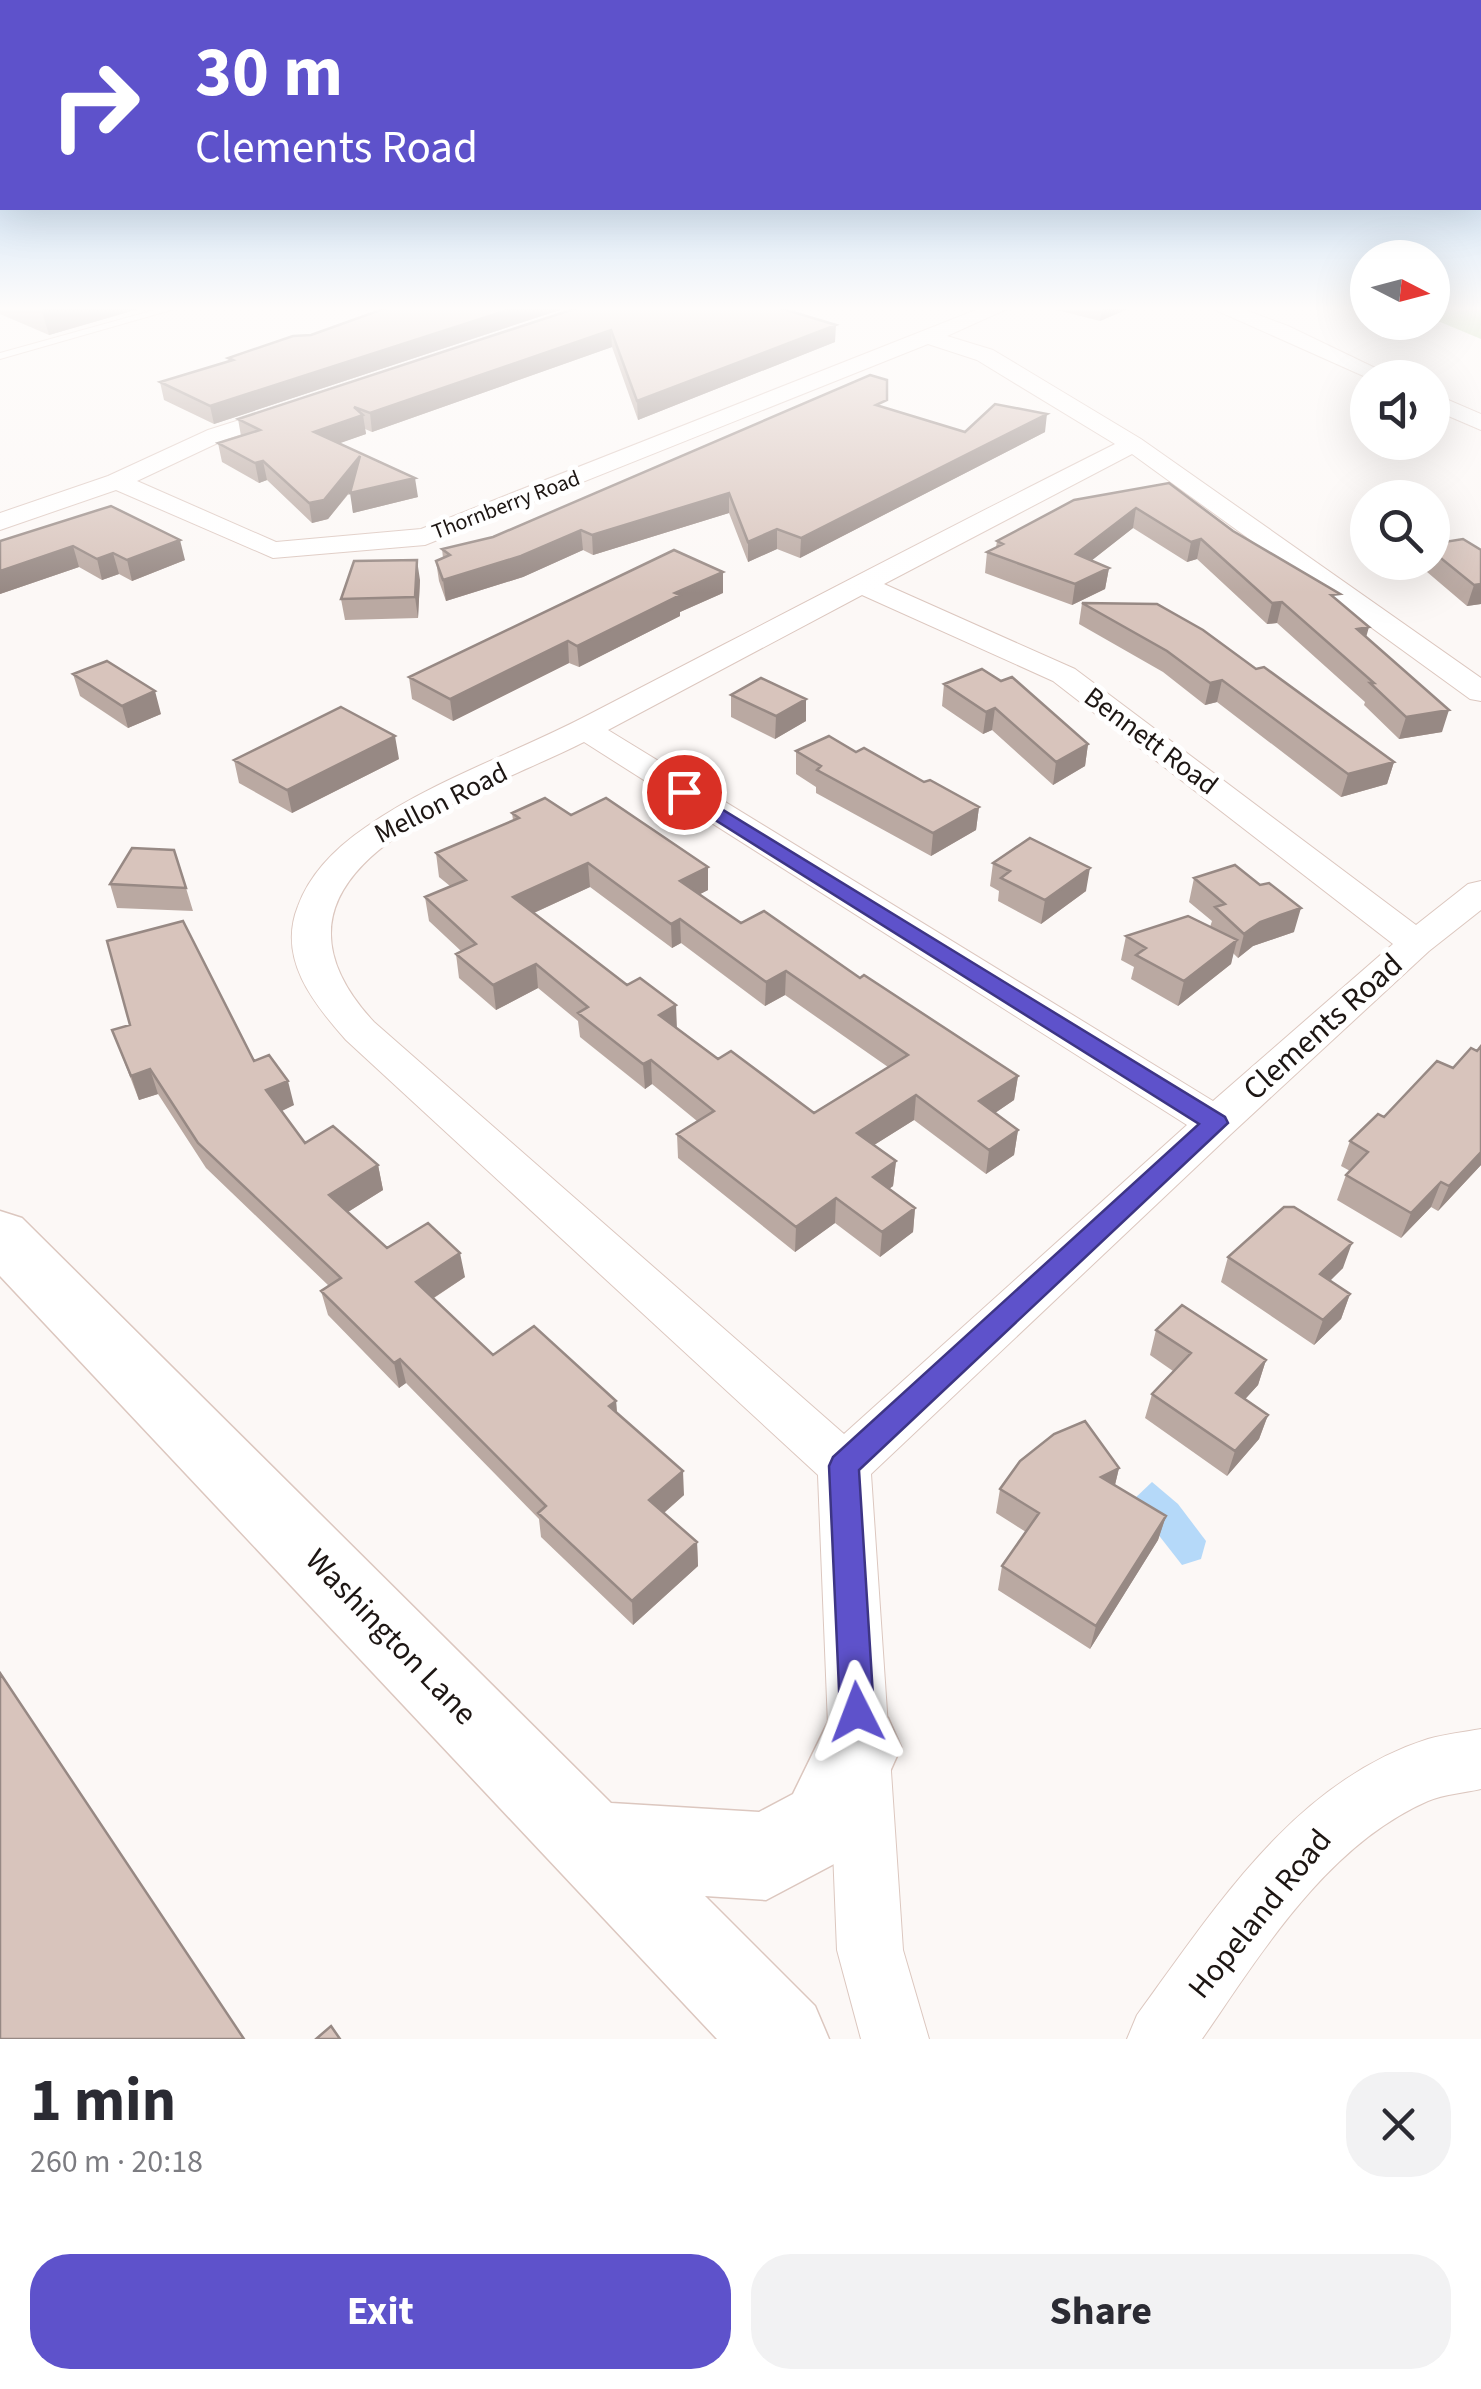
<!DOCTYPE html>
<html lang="en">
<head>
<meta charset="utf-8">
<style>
	body { margin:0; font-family:"Source Sans 3",sans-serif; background:#f2f2f3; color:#2b2b33; height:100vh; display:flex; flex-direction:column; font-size:38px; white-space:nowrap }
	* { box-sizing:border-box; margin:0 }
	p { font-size:32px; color:#7c7c81 }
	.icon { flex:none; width:55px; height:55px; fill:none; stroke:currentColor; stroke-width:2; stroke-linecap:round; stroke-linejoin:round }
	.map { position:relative; height:2039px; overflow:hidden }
	.panel { display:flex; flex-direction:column; background:#fff; flex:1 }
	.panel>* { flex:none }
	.top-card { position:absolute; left:0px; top:0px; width:1482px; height:210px; box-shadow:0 10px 40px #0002; background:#5e52cb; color:#fff; overflow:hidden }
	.needle { width:65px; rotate:96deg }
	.fabs { position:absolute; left:1350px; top:240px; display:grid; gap:20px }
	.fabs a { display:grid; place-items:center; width:100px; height:100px; border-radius:50%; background:#fff; box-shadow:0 10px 40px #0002; font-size:50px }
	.pin { position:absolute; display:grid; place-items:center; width:85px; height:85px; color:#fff; margin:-42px; border:5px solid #fff; border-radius:50%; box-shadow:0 2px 10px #0007 }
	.me { position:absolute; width:110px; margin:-55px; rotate:357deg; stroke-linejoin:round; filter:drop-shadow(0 0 8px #0008) }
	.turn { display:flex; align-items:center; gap:35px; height:210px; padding:0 30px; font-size:45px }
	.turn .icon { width:130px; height:130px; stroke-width:2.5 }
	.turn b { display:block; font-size:70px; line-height:85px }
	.round { display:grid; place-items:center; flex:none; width:105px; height:105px; border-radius:40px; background:#f2f2f3 }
	.summary { display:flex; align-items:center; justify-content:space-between; height:170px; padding:0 30px }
	h1 { font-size:60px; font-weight:700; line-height:75px }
	.action { display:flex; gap:20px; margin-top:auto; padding:20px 30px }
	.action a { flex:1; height:115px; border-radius:40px; background:#5e52cb; color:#fff; font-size:40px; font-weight:700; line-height:115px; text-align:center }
	.action a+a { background:#f2f2f3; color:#2b2b33 }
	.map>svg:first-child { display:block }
	.forest { fill:#a1c481 }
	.water { fill:#b5d9f9 }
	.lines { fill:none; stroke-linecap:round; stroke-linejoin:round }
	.lane-casing { stroke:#dcc7bf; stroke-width:2 }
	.street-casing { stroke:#dcc7bf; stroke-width:2 }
	.primary-casing { stroke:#dcc7bf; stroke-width:3 }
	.lane { fill:#fff; fill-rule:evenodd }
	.street { fill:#fff; fill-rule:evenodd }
	.primary { fill:#fff; fill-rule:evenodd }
	.wall { fill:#baa9a2; fill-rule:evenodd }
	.shaded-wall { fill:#978984 }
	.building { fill:#d8c4bc; stroke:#978984; stroke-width:2.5; fill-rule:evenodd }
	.route { fill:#5e52cb; stroke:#3d3584; stroke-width:2.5 }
	.labels { text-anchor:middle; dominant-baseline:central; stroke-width:10; stroke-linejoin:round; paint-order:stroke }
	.far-street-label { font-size:22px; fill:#1d1613; stroke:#fff }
	.street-label { font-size:28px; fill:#1d1613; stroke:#fff }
	.near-street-label { font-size:32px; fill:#1d1613; stroke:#fff }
</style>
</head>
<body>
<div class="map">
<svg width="1481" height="2039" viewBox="0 0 1481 2039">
	<rect width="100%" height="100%" fill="#fcf8f6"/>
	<path class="forest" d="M 1432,308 L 1481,308 L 1481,339 L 1433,319 Z"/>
	<path class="water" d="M 1152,1482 L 1178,1504 L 1206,1541 L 1201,1559 L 1182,1565 L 1132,1501 Z"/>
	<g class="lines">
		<g class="lane-casing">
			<path id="lane" d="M 162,308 L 178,308 L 0,359 L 0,353 Z"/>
		</g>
		<g class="street-casing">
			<path id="street" d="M 981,308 L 1009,308 L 947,336 L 993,350 L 1141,439 L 1481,678 L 1481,701 L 1470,699 L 1132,454 L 884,584 L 1075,669 L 1416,925 L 1468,884 L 1481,881 L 1481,910 L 1429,951 L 1231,1134 L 871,1474 L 903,1950 L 929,2039 L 861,2039 L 837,1950 L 818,1475 L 346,1040 C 313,1003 277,958 298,906 C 310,873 338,846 366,827 C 435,779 516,753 590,714 C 766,623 939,532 1115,444 L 977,360 L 928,344 L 425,545 L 273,558 L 116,490 L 0,530 L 0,513 L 108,476 L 208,430 L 290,404 L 298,406 L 301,411 L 298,416 L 224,440 L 137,481 L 276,542 L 421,529 ZM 862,595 L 1053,681 L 1393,944 L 1213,1101 L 608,730 ZM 584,742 L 1187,1125 L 844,1434 L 374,1022 C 232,868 478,796 584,742 Z
				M 1211,308 L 1240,308 L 1288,326 L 1396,378 L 1368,378 Z
				M 1432,393 L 1481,414 L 1481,430 L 1432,409 Z
				M 1481,1729 L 1481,1789 C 1464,1793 1444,1794 1428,1801 C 1327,1845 1262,1952 1202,2039 L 1127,2039 L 1137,2015 C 1215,1908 1295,1781 1428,1739 C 1445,1734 1464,1732 1481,1729 Z"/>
		</g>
		<g class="primary-casing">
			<path id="primary" d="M 0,1211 L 22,1218 L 611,1803 L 759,1812 L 793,1794 L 830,1718 L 859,1706 L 888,1718 L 901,1747 L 853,1854 L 766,1900 L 705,1896 L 815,2006 L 829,2039 L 717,2039 L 0,1276 Z"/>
		</g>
		<use href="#lane" class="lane"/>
		<use href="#street" class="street"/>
		<use href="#primary" class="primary"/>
	</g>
	<path class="wall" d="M 0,308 L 142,308 L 49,335 L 0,314 Z
		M 386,308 L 566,308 L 214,424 L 164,400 L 160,382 L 229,361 L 228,358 L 311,335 Z
		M 578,308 L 835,342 L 638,420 L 612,347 L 372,432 L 365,429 L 366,434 L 339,443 L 418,497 L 353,513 L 351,491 L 328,519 L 312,523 L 267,480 L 259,483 L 222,462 L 218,443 L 241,436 L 238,419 Z
		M 1049,308 L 1130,308 L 1100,321 Z
		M 886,408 L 965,432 L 1045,432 L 800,558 L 777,549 L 748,562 L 729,513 L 593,555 L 583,550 L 523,577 L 446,601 L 439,581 L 436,561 L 443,558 L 442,549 L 493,537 Z
		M 1169,483 L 1233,531 L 1338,601 L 1442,732 L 1399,739 L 1364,705 L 1365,702 L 1277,623 L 1267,624 L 1197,559 L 1187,562 L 1133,528 L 1091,561 L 1109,568 L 1105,589 L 1072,605 L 985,573 L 987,552 L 996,547 L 997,541 Z
		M 111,506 L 185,560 L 132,581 L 119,574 L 102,580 L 79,567 L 0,594 L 0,541 Z
		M 1463,539 L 1481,604 L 1467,606 L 1420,566 L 1421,562 L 1432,562 L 1432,544 Z
		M 420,580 L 418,618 L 345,620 L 341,599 Z
		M 723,593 L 680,612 L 680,616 L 579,667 L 569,663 L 453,721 L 412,699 L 409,677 Z
		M 1082,603 L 1256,669 L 1394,762 L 1387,784 L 1341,797 L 1217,702 L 1205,705 L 1163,672 L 1079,624 Z
		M 73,674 L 161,714 L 128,728 L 80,696 Z
		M 944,684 L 1088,744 L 1085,766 L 1053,785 L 992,730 L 983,734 L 942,706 Z
		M 731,695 L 806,721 L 775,739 L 731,717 Z
		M 796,751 L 856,752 L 979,807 L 976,830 L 931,856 L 816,793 L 816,787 L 796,774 Z
		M 399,759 L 292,813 L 239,783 L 234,760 Z
		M 512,813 L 571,815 L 708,867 L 708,890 L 700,894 L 741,923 L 860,978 L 1018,1076 L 1014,1100 L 995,1113 L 1018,1130 L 1014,1155 L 986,1174 L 914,1120 L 874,1145 L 896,1161 L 893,1186 L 889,1189 L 915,1208 L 913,1232 L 880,1257 L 835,1223 L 795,1252 L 678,1158 L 677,1134 L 697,1121 L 652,1084 L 645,1089 L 580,1037 L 578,1021 L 538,988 L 496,1010 L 459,978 L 456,954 L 461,951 L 429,921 L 425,897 L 450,886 L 439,877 L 436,853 L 513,820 ZM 590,887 L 672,948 L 681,943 L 765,1006 L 785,995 L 888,1067 L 814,1113 L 718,1059 L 677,1028 L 534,913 Z
		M 993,863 L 1086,891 L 1041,924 L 998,901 L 999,891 L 990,886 Z
		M 1194,878 L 1294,932 L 1253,946 L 1238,958 L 1233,953 L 1231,964 L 1178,1006 L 1131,979 L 1134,967 L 1121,960 L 1126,936 L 1210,927 L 1212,921 L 1189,902 Z
		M 110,884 L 186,888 L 193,911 L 117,908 Z
		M 112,1030 L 254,1061 L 294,1105 L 282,1111 L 305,1143 L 378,1165 L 383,1190 L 348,1212 L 387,1248 L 465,1277 L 434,1298 L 493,1355 L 616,1401 L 617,1414 L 684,1495 L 664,1513 L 697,1542 L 698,1566 L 633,1625 L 541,1537 L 539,1519 L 406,1383 L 399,1388 L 328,1315 L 321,1291 L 329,1286 L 206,1168 L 158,1094 L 139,1100 Z
		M 1384,1117 L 1481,1165 L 1438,1211 L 1431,1207 L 1401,1238 L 1337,1200 L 1346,1175 L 1350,1171 L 1341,1166 L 1350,1141 Z
		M 1228,1257 L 1343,1268 L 1330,1281 L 1350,1294 L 1341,1319 L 1314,1345 L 1221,1282 Z
		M 1156,1330 L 1266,1360 L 1258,1385 L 1245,1399 L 1268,1415 L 1259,1439 L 1227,1476 L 1145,1418 L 1152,1394 L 1173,1371 L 1150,1355 Z
		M 1119,1468 L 1115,1485 L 1166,1516 L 1158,1540 L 1090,1649 L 998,1590 L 1002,1566 L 1026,1532 L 996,1513 L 1000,1489 Z"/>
	<path class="shaded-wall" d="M 41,308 L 142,308 L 49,335 Z
		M 514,308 L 566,308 L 214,424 L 210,406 Z
		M 1102,308 L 1130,308 L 1100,321 Z
		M 836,325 L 835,342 L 638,420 L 637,401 Z
		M 611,330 L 612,347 L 372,432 L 370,413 Z
		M 1047,414 L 1045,432 L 800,558 L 801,538 Z
		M 363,415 L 366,434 L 318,451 L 314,432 Z
		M 360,456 L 363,475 L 328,519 L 312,523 L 309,503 Z
		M 263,461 L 267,480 L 259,483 L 255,463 Z
		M 415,478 L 418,497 L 353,513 L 350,493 Z
		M 729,493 L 729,513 L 593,555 L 592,535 Z
		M 1136,508 L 1133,528 L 1073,575 L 1076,554 Z
		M 777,529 L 777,549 L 748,562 L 748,542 Z
		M 581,530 L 583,550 L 523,577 L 446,601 L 443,580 Z
		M 1201,539 L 1197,559 L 1187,562 L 1191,542 Z
		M 180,540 L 185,560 L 132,581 L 127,560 Z
		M 73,546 L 79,567 L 0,594 L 0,571 Z
		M 113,553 L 119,574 L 102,580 L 97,559 Z
		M 417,560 L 420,580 L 418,618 L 415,597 Z
		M 1109,568 L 1105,589 L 1072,605 L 1075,584 Z
		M 723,572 L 723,593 L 680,612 L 680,616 L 579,667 L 577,646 L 675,593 Z
		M 1481,584 L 1481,604 L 1467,606 L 1474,585 Z
		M 1282,602 L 1277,623 L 1267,624 L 1272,603 Z
		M 1369,627 L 1363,648 L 1357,629 Z
		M 568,641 L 569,663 L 453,721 L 450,699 Z
		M 1222,680 L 1217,702 L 1205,705 L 1210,683 Z
		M 155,691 L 161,714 L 128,728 L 122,706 Z
		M 806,699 L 806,721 L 775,739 L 776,716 Z
		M 995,708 L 992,730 L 983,734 L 986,712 Z
		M 1449,710 L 1442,732 L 1399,739 L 1406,717 Z
		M 395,736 L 399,759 L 292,813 L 287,790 Z
		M 1088,744 L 1085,766 L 1053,785 L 1056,762 Z
		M 1394,762 L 1387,784 L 1341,797 L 1348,774 Z
		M 979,807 L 976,830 L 931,856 L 933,833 Z
		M 588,863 L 590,887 L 516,921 L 513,897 Z
		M 708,867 L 708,890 L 681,904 L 680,881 Z
		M 1090,868 L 1086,891 L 1041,924 L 1045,900 Z
		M 1301,908 L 1294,932 L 1253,946 L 1238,958 L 1244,934 L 1260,922 Z
		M 680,919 L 681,943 L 672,948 L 671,924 Z
		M 1237,940 L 1231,964 L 1178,1006 L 1184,981 Z
		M 536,964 L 538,988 L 496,1010 L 493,985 Z
		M 786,971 L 785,995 L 765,1006 L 766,982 Z
		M 676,1005 L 677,1029 L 659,1015 Z
		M 651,1060 L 652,1084 L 645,1089 L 643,1064 Z
		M 150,1069 L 158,1094 L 139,1100 L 131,1076 Z
		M 1018,1076 L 1014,1100 L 976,1126 L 979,1101 Z
		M 288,1081 L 294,1105 L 273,1115 L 266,1090 Z
		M 916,1095 L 914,1120 L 855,1157 L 857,1133 Z
		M 1018,1130 L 1014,1155 L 986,1174 L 989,1150 Z
		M 1481,1152 L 1481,1165 L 1438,1211 L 1449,1186 Z
		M 896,1161 L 893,1186 L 871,1202 L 873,1177 Z
		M 378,1165 L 383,1190 L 335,1220 L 329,1195 Z
		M 1441,1182 L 1431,1207 L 1401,1238 L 1411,1213 Z
		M 836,1198 L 835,1223 L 795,1252 L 796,1227 Z
		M 915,1208 L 913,1232 L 880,1257 L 882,1232 Z
		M 1352,1243 L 1343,1268 L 1311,1299 L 1320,1274 Z
		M 460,1253 L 465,1277 L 421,1306 L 416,1282 Z
		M 1350,1294 L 1341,1319 L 1314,1345 L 1323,1320 Z
		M 400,1359 L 406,1383 L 399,1388 L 394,1363 Z
		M 1266,1360 L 1258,1385 L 1228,1418 L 1236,1393 Z
		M 616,1401 L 618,1425 L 609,1406 Z
		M 1268,1415 L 1259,1439 L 1227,1476 L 1235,1451 Z
		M 1119,1468 L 1113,1493 L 1101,1477 Z
		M 683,1471 L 684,1495 L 651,1524 L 649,1500 Z
		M 1166,1516 L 1158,1540 L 1090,1649 L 1096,1626 Z
		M 697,1542 L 698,1566 L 633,1625 L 632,1601 Z"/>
	<path class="building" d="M 386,308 L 514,308 L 210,406 L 160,382 L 233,360 L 228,358 L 293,336 L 311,335 Z
		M 577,308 L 780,308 L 836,325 L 637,401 L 611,330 L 370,413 L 354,407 L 363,415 L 314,432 L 415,478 L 350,493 L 360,456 L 324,500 L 309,503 L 263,461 L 255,463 L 218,443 L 260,430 L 238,419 Z
		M 870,375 L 887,380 L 887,400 L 876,405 L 965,432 L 995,404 L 1047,414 L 801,538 L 777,529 L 748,542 L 729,493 L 592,535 L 581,530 L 521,556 L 443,580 L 436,561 L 450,555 L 442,549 L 493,537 Z
		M 1169,483 L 1233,531 L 1340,594 L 1331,595 L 1369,627 L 1357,629 L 1449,710 L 1406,717 L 1370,683 L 1374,683 L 1282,602 L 1272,603 L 1201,539 L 1191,542 L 1136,508 L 1076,554 L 1109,568 L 1075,584 L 987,552 L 1003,544 L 997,541 L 1074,500 Z
		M 111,506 L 180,540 L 127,560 L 113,553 L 97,559 L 73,546 L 0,571 L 0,541 Z
		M 1463,539 L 1481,550 L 1481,584 L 1474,585 L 1432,551 L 1432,544 Z
		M 674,550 L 723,572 L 675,593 L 680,595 L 577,646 L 568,641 L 450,699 L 409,677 Z
		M 417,560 L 415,597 L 341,599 L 354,561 Z
		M 1082,603 L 1157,604 L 1203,630 L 1256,669 L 1264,667 L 1394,762 L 1348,774 L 1222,680 L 1210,683 L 1167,651 Z
		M 107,661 L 155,691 L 122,706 L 73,674 Z
		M 982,669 L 1001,681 L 1012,677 L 1088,744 L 1056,762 L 995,708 L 986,712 L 944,684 Z
		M 761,678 L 806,699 L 776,716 L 731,695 Z
		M 341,707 L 395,736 L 287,790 L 234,760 Z
		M 829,736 L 856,752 L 864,748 L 924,782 L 930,780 L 979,807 L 933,833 L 817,770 L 821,766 L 796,751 Z
		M 545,798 L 571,815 L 606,798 L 708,867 L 680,881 L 741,923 L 764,911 L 860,978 L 864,975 L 1018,1076 L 979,1101 L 1018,1130 L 989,1150 L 916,1095 L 857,1133 L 896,1161 L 873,1177 L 915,1208 L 882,1232 L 836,1198 L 796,1227 L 677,1134 L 714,1111 L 651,1060 L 643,1064 L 578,1013 L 588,1007 L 536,964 L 493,985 L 456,954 L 476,944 L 425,897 L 466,880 L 436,853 L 519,818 L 512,813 ZM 588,863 L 671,924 L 680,919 L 766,982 L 786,971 L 908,1055 L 814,1113 L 731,1051 L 718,1059 L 659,1015 L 676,1005 L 640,978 L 627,985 L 513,897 Z
		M 1030,838 L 1090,868 L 1045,900 L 1001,878 L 1010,871 L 993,863 Z
		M 132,848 L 174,850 L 186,888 L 110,884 Z
		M 1235,865 L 1260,885 L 1269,883 L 1301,908 L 1260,922 L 1244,934 L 1215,907 L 1225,904 L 1194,878 Z
		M 1188,916 L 1237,940 L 1184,981 L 1136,955 L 1146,948 L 1126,936 Z
		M 183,921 L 254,1061 L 269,1055 L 288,1081 L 266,1090 L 305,1143 L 333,1126 L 378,1165 L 329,1195 L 387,1248 L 428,1223 L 460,1253 L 416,1282 L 493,1355 L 534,1326 L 616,1401 L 609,1406 L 683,1471 L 649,1500 L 697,1542 L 632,1601 L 538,1513 L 546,1506 L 400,1359 L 394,1363 L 321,1291 L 341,1278 L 198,1143 L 150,1069 L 131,1076 L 112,1030 L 130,1025 L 107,941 Z
		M 1481,1046 L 1481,1152 L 1449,1186 L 1441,1182 L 1411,1213 L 1346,1175 L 1368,1152 L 1350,1141 L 1378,1114 L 1384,1117 L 1437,1061 L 1453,1068 L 1471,1048 L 1477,1051 Z
		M 1284,1207 L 1294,1207 L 1352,1243 L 1320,1274 L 1350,1294 L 1323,1320 L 1228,1257 Z
		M 1182,1305 L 1266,1360 L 1236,1393 L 1268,1415 L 1235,1451 L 1152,1394 L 1191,1353 L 1156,1330 Z
		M 1085,1421 L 1119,1468 L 1101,1477 L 1166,1516 L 1096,1626 L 1002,1566 L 1039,1513 L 1000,1489 L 1020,1461 L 1054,1434 Z
		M 0,1673 L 244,2039 L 0,2039 Z
		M 331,2026 L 340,2039 L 316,2039 Z"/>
	<linearGradient id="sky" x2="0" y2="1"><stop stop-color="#93c3ef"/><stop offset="0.52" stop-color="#fefcfb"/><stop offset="1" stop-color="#fefcfb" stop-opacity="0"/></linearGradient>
	<rect width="1481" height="593" fill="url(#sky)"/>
	<path class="route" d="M 684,786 L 1225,1117 L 1228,1123 L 859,1470 L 874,1712 L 869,1723 L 857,1728 L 845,1723 L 840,1712 L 829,1466 L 833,1457 L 1199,1124 L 677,796 L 675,792 Z"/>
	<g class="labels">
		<g class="far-street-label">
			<text transform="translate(506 505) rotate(-21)">Thornberry Road</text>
		</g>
		<g class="street-label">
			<text transform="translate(1151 741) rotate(37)">Bennett Road</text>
			<text transform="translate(441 803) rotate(-27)">Mellon Road</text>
		</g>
		<g class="near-street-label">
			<text transform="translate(1323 1027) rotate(-42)">Clements Road</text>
			<text transform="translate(391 1637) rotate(46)">Washington Lane</text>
			<text transform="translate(1260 1914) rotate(-51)">Hopeland Road</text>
		</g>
	</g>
</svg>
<div class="fabs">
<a><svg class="needle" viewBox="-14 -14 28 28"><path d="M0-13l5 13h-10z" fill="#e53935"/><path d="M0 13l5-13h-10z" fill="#7c7c81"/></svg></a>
<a><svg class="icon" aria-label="sound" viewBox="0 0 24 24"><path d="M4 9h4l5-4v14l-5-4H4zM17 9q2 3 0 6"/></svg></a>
<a><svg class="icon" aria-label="search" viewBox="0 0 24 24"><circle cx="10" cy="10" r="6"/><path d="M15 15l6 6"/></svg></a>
</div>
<div class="pin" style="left:684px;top:792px;background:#d93025"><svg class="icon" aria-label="arrive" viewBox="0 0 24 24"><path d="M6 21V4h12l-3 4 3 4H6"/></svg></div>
<svg class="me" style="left:857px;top:1712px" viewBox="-20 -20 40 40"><path d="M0-17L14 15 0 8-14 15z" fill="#5e52cb" stroke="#fff" stroke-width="4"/></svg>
<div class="top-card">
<div class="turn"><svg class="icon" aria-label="right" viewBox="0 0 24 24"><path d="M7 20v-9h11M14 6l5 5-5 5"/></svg><div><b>30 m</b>Clements Road</div></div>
</div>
</div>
<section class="panel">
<div class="summary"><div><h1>1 min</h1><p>260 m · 20:18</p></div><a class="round"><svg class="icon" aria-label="close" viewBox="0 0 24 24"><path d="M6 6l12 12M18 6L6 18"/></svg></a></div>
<div class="action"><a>Exit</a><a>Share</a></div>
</section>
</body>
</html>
